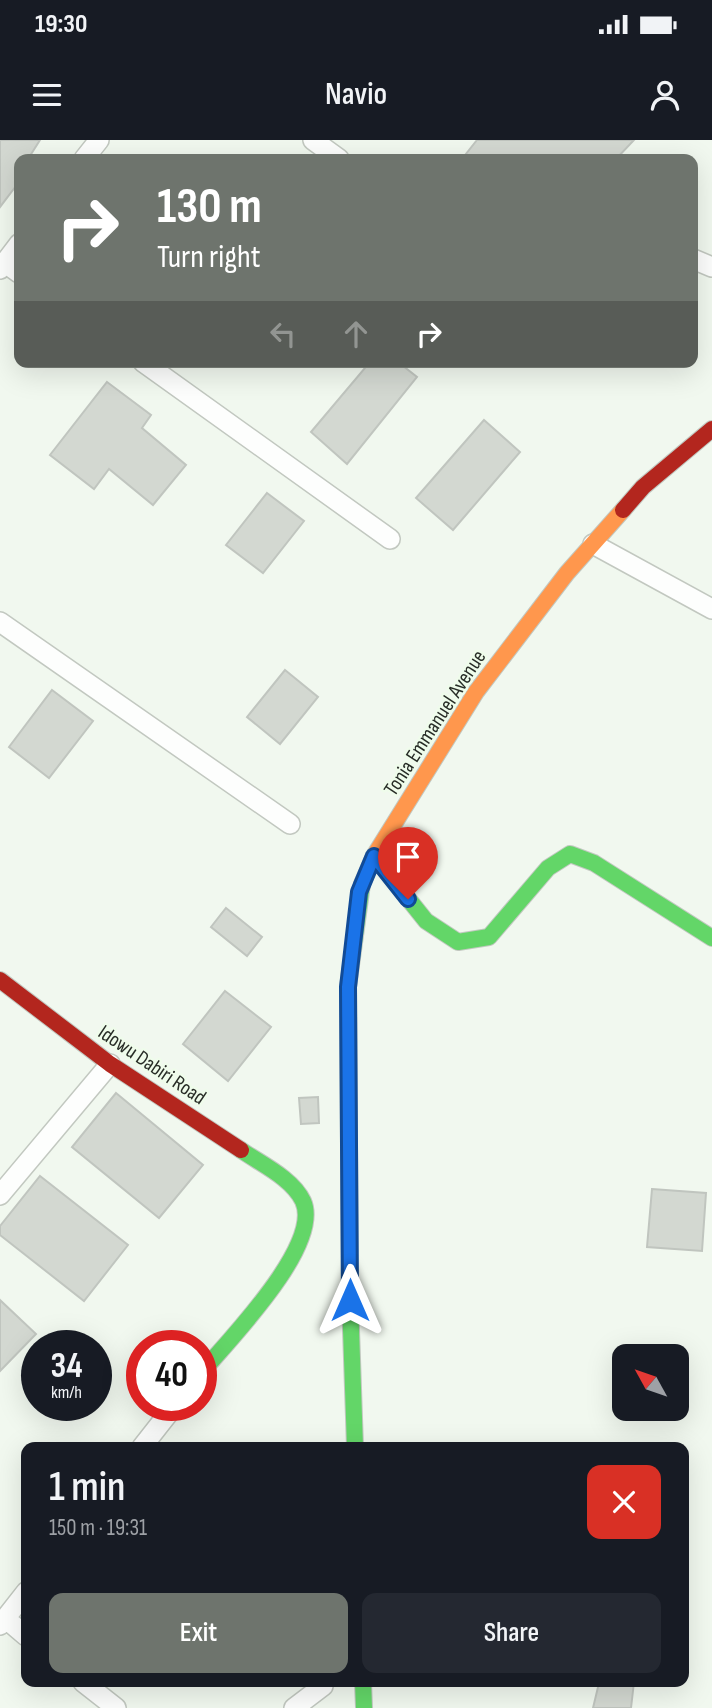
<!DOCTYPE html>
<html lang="en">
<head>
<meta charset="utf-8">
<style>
	body { margin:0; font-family:"Sofia Sans Condensed",sans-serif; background:#242831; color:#f1f3f6; height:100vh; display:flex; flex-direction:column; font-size:26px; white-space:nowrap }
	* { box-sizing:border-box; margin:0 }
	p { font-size:23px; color:#9ea1a6 }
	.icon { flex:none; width:38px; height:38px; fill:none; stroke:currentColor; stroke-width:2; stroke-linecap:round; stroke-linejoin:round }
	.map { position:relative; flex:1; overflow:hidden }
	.details { position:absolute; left:21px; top:1302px; width:668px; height:245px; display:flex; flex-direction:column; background:#171b24; border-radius:14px; box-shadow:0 7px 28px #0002 }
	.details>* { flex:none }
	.banner { position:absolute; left:14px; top:14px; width:684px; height:214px; border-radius:14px; box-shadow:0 7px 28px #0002; background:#6e746d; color:#fff; overflow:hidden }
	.needle { width:46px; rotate:310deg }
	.tools { position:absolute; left:612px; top:1204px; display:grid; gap:14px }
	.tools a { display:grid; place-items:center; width:77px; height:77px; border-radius:14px; background:#171b24; box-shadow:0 7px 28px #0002; font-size:35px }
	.speed { position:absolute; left:21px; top:1190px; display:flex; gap:14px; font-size:35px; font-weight:700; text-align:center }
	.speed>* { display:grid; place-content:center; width:91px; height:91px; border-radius:50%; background:#171b24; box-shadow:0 7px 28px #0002; line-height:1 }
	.speed small { font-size:18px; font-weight:400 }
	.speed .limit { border:10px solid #d22; background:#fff; color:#111 }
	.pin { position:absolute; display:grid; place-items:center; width:60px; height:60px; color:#fff; margin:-72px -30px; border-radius:50% 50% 50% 0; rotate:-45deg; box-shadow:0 0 7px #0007 }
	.pin .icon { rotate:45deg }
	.me { position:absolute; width:77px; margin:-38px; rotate:0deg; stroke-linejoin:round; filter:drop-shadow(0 0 5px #0008) }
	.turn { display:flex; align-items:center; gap:24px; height:147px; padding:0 28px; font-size:32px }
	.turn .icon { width:91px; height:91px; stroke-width:2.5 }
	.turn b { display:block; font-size:49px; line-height:60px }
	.lanes { display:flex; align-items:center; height:66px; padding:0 28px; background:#0003; justify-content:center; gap:35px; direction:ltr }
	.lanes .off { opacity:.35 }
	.round { display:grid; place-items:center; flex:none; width:74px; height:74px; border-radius:14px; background:#242831 }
	.headline { display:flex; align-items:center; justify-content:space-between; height:119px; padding:0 28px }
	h1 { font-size:42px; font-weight:600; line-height:52px }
	.action { display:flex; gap:14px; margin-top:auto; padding:14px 28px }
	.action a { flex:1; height:80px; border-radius:14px; background:#6e746d; color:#fff; font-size:28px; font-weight:600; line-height:80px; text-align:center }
	.action a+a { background:#242831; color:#f1f3f6 }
	.status { display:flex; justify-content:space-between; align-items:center; height:49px; padding:0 35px; background:#171b24; direction:ltr }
	.status svg { height:19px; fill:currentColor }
	header { display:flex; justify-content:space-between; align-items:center; height:91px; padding:0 28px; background:#171b24; font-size:32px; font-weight:600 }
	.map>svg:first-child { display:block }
	.building { fill:#d3d8d1; stroke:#c0c5bf; stroke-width:2 }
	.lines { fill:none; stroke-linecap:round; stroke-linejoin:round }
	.street-casing { stroke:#c2c8c0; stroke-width:22 }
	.fast-casing { stroke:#c2c8c0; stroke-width:18 }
	.slow-casing { stroke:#c2c8c0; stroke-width:18 }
	.jam-casing { stroke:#c2c8c0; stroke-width:18 }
	.street { stroke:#fdfefd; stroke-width:19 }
	.fast { stroke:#63d668; stroke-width:16 }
	.slow { stroke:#ff974d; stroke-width:16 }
	.jam { stroke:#b3261e; stroke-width:16 }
	.route-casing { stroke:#114b97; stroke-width:18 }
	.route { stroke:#1a73e8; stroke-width:12 }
	.labels { text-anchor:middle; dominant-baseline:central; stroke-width:5; stroke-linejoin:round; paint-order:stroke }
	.street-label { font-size:21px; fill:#282d27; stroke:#effceb }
</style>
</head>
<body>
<div class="status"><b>19:30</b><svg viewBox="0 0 49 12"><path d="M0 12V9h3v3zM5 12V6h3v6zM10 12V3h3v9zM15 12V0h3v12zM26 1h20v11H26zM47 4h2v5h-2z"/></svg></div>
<header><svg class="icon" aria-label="menu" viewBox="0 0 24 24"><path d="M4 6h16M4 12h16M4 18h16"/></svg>Navio<svg class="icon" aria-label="person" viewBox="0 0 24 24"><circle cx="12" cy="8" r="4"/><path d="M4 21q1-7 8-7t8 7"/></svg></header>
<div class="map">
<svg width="712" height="1568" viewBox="0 0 712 1568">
	<rect width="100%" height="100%" fill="#f1f8ef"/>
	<path class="building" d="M 0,0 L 40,0 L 28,19 L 19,19 L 19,42 L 0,67 Z
		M 477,0 L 634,0 L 616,19 L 462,19 Z
		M 370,222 L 398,222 L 417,237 L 347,324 L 311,292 Z
		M 107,242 L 151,275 L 142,288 L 186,325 L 153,365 L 109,329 L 94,349 L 50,315 Z
		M 484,280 L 520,312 L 453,390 L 416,358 Z
		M 267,353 L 304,381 L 263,433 L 226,405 Z
		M 285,530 L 318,557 L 280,604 L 247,577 Z
		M 52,550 L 93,581 L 49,638 L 9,607 Z
		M 226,768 L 262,797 L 247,816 L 211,787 Z
		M 225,851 L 271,887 L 228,941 L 183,904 Z
		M 116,953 L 203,1025 L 159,1078 L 72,1007 Z
		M 318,957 L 319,983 L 301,984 L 299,958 Z
		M 40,1036 L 128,1105 L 84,1161 L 0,1095 L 0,1086 Z
		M 652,1049 L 706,1053 L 702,1111 L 647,1107 Z
		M 0,1160 L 36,1194 L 0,1231 Z
		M 634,1542 L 631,1568 L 593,1568 L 599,1543 Z"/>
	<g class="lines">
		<g class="street-casing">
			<path id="street" d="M 313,0 L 339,19
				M 84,19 L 99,0
				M 693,119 L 712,127
				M 5,123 L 19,133
				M 0,129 L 19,104
				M 143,222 L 390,399
				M 593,404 L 712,469
				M 0,482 L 290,684
				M 0,1055 L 110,924
				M 142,1307 L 175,1265
				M 5,1478 L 26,1496
				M 0,1485 L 26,1452
				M 83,1542 L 116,1568
				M 294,1568 L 323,1546"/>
		</g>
		<g class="fast-casing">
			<path id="fast" d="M 374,716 L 426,781 L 458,802 L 489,797 L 548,728 L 570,714 L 594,723 L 712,798
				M 201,1233 C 228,1201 323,1105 303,1061 C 292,1038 261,1024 241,1010
				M 355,1307 L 350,1160 L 348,847 L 362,744
				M 363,1542 L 364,1568"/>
		</g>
		<g class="slow-casing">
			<path id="slow" d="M 362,744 L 374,716 L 476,552 L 567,433 L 623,370"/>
		</g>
		<g class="jam-casing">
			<path id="jam" d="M 623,370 L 643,347 L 712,289
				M 0,840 L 110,924 L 241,1010"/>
		</g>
		<use href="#street" class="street"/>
		<use href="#fast" class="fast"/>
		<use href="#slow" class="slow"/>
		<use href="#jam" class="jam"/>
	</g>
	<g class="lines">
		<g class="route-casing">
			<path id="route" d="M 350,1160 L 348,847 L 359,752 L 374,716 L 408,759"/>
		</g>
		<use href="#route" class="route"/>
	</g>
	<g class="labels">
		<g class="street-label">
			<text transform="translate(435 583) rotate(-57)">Tonia Emmanuel Avenue</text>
			<text transform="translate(152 925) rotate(34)">Idowu Dabiri Road</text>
		</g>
	</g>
</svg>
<div class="tools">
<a><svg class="needle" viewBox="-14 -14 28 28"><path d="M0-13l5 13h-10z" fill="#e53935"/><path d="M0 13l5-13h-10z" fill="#9ea1a6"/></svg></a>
</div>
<div class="speed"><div>34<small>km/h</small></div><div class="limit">40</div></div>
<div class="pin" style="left:408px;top:759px;background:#d93025"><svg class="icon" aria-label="arrive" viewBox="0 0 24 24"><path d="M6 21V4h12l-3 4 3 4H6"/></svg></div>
<svg class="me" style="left:350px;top:1160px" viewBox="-20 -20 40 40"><path d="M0-17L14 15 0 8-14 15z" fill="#1a73e8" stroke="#fff" stroke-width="4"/></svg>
<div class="banner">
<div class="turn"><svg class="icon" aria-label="right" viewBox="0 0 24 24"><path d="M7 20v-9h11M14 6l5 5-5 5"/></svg><div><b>130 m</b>Turn right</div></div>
<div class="lanes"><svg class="icon off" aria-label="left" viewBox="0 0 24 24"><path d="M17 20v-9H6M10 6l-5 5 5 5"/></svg><svg class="icon off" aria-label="ahead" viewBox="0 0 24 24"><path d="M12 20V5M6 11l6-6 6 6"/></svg><svg class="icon" aria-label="right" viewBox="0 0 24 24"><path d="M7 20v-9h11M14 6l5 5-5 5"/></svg></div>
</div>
<section class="details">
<div class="headline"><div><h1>1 min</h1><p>150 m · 19:31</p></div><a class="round" style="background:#d93025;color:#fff"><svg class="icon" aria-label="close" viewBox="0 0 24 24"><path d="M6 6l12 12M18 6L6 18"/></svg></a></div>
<div class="action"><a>Exit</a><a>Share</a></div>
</section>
</div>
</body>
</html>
